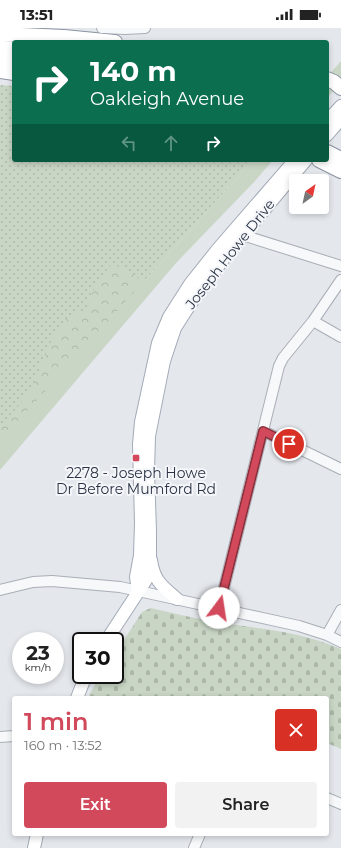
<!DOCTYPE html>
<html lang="en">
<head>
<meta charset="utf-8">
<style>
	body { margin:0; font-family:Montserrat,sans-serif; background:#f2f2f2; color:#222; height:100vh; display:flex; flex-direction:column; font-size:15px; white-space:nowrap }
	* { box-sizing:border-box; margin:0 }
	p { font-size:13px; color:#767676 }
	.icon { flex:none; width:22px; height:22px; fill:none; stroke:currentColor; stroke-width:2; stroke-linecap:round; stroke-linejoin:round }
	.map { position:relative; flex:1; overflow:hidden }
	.panel { position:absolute; left:12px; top:668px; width:317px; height:140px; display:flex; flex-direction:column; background:#fff; border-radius:4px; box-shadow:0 2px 6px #0003 }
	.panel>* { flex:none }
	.banner { position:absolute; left:12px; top:12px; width:317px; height:122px; border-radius:4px; box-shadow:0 2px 6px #0003; background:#0b6e4f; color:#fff; overflow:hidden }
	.needle { width:26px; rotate:33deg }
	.buttons { position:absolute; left:289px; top:146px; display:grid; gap:8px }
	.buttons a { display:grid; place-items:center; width:40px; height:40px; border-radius:4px; background:#fff; box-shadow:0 2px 6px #0003; font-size:20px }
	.speed { position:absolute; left:12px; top:604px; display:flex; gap:8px; font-size:20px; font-weight:700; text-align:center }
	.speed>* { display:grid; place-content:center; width:52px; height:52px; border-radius:50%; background:#fff; box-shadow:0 2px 6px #0003; line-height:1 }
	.speed small { font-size:10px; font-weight:400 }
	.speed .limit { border:2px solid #111; border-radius:6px; background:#fff; color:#111 }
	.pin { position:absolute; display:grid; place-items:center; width:34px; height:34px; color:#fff; margin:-17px; border:2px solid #fff; border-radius:50%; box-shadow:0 1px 4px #0007 }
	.me { position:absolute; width:44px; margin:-22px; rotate:14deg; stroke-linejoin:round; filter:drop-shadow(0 0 3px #0008) }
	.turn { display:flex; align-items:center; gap:14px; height:84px; padding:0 12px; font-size:18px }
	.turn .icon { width:52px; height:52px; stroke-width:2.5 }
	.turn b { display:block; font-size:28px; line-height:34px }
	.lanes { display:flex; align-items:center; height:38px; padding:0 12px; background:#0003; justify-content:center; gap:20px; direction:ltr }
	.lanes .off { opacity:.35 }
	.round { display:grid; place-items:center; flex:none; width:42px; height:42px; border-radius:4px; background:#f2f2f2 }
	.summary { display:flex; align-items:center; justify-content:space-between; height:68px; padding:0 12px }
	h1 { font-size:24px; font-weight:600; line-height:30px; color:#d1495b }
	.action { display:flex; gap:8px; margin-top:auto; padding:8px 12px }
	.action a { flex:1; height:46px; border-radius:4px; background:#d1495b; color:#fff; font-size:16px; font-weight:600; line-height:46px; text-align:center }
	.action a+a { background:#f2f2f2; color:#222 }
	.status { display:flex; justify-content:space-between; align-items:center; height:28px; padding:0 20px; background:#fff; direction:ltr }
	.status svg { height:11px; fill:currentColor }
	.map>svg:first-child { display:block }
	.grass { fill:url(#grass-dots) }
	.forest { fill:url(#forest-crowns) }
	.cemetery { fill:url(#cemetery-stones) }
	.park { fill:#c9d6c5 }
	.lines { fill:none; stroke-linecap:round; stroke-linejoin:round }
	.minor-casing { stroke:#a9aeb7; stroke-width:12 }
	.major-casing { stroke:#a3abb8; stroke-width:14 }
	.highway-casing { stroke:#8b94a3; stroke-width:16 }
	.minor { stroke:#f7f8fa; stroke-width:10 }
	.major { stroke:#fff; stroke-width:12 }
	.highway { stroke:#fff; stroke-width:14 }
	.route-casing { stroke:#882f3b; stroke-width:10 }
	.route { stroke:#d1495b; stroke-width:7 }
	.poi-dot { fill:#d1495b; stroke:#f4f6f9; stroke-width:1.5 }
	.labels { text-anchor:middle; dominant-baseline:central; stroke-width:4; stroke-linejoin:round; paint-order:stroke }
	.street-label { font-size:14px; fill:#2b3445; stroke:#f4f6f9 }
	.poi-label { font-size:14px; fill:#2b3445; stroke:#f4f6f9 }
</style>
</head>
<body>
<div class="status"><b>13:51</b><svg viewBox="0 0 49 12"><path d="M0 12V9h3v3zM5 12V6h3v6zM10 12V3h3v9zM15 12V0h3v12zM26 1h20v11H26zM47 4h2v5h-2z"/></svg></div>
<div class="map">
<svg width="341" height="820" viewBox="0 0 341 820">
	<defs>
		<pattern id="grass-dots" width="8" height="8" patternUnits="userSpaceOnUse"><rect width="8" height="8" fill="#c9d6c5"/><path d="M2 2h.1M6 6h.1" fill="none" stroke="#adb8ab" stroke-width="1.8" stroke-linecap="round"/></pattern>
		<pattern id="forest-crowns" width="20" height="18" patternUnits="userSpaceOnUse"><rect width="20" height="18" fill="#c9d6c5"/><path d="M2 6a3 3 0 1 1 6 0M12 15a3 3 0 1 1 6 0" fill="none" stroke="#adb8ab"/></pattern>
		<pattern id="cemetery-stones" width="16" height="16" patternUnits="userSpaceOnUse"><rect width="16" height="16" fill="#c9d6c5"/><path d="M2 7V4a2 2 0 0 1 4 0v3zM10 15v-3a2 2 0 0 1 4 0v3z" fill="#adb8ab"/></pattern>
	</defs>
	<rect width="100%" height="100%" fill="#e4e7ec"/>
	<path class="grass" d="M 0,57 L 14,58 L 14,132 L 253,132 L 0,413 Z"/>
	<path class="forest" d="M 112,235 L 145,254 L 0,425 L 0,400 L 28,366 L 37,349 L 51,313 L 67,290 L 85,282 L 96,257 Z"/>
	<path class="cemetery" d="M 151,580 C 172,585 194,590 216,594 C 259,601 300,603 341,621 L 341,721 L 327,715 L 327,670 L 92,670 L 89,667 L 101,647 L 115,647 L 115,626 L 142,584 Z"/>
	<path class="park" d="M 341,33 L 341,54 L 327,70 L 327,49 Z
		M 253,132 L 273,132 L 255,153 L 176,235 L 0,442 L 0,413 Z"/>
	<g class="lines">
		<g class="minor-casing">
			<path id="minor" d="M 102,0 L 125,1 L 145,0
				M 236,205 L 341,238
				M 313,293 L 341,309
				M 263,403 L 341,441
				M 0,562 L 33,554 L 52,553 L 120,559 L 299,598 L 327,607 L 341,614
				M 219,580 L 279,338 L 283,330 L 313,293 L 341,252
				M 327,607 L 341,582
				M 0,709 L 14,708
				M 327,770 L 341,776
				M 194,820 L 200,806"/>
		</g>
		<g class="major-casing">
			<path id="major" d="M 327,93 L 341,78
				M 327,107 L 341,91
				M 151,532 C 154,553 162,558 177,571
				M 138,563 L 136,549 L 140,527 L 141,495 L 139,416 L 141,394 L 158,315 L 169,289 L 190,256 L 217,222 L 295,132
				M 106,613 L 146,552 L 150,529 L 150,503 L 148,443 L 149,408 L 164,333 L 175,300 L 191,275 L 228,225 L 306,132
				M 77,670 L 86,647
				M 34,820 L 37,806"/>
		</g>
		<g class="highway-casing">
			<path id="highway" d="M 0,6 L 64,9 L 115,14
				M 0,20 L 14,21
				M 0,31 L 14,32
				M 0,43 L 14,45
				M 327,51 L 334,54 L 341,60
				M 327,124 L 341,131
				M 319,132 L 341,143"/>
		</g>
		<use href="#minor" class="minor"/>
		<use href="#major" class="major"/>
		<use href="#highway" class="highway"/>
	</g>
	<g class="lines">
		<g class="route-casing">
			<path id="route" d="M 219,580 L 263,403 L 289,416"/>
		</g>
		<use href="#route" class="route"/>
	</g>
	<rect class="poi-dot" x="132" y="426" width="8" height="8" rx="2"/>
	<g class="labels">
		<g class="street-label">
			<text transform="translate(230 226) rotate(-52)">Joseph Howe Drive</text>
		</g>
		<g class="poi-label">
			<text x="136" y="445">2278 - Joseph Howe<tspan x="136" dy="16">Dr Before Mumford Rd</tspan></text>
		</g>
	</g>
</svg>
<div class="buttons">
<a><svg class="needle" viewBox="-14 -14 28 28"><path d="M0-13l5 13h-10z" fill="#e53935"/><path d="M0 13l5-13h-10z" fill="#767676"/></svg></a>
</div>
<div class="speed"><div>23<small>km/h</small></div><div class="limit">30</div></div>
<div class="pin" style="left:289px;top:416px;background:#d93025"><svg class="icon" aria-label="arrive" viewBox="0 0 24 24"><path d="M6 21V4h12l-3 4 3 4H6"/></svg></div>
<svg class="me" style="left:219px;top:580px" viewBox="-20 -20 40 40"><circle r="19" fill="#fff"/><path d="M0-13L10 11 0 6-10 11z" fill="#d1495b"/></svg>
<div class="banner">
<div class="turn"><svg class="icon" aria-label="right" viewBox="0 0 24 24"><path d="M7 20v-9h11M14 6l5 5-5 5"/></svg><div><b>140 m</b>Oakleigh Avenue</div></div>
<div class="lanes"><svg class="icon off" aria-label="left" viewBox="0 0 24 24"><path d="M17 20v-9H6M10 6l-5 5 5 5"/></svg><svg class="icon off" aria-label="ahead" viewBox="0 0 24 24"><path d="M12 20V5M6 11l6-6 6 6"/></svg><svg class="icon" aria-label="right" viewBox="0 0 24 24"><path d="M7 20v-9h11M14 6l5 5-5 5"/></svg></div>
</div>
<section class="panel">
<div class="summary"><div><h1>1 min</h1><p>160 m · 13:52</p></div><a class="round" style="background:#d93025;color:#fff"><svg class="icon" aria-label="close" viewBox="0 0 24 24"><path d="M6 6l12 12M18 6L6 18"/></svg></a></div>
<div class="action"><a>Exit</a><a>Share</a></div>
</section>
</div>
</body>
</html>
